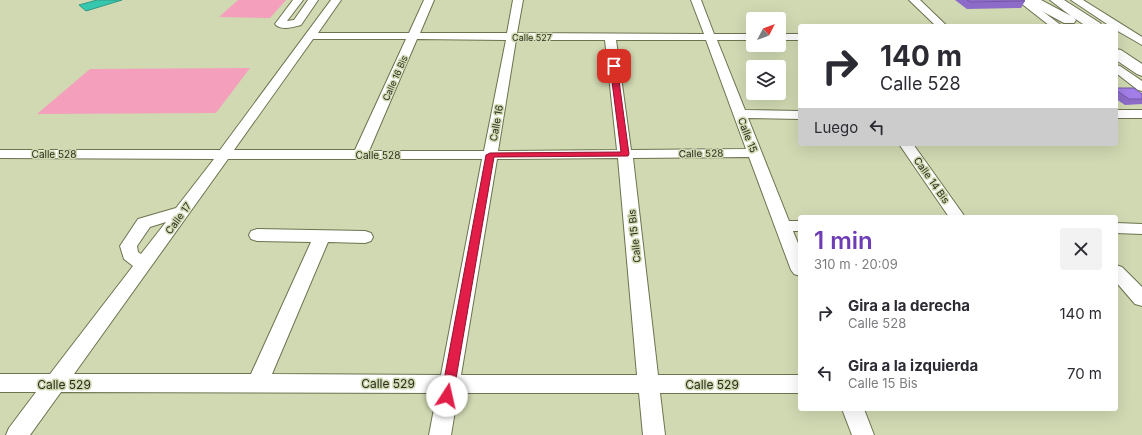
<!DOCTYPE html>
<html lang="es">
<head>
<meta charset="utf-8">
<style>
	body { margin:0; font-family:Inter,sans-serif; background:#f2f2f3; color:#2b2b33; height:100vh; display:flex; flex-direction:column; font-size:15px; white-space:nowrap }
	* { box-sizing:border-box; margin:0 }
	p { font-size:13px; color:#7c7c81 }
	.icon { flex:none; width:22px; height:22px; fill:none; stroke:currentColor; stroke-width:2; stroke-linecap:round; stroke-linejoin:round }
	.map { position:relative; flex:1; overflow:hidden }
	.panel { position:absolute; left:798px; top:215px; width:320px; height:196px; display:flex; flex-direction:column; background:#fff; border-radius:4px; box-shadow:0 4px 16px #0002 }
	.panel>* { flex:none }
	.hud { position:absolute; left:798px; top:24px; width:320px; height:122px; border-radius:4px; box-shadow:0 4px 16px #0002; background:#fff; color:#2b2b33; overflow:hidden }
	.needle { width:26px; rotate:48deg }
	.buttons { position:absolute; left:746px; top:12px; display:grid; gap:8px }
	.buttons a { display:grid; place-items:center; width:40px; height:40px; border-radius:4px; background:#fff; box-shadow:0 4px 16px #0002; font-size:20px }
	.pin { position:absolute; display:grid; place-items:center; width:34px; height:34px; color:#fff; margin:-17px; border-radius:8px; box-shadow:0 2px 6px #0006 }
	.me { position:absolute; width:44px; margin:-22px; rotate:10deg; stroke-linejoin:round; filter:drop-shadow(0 0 3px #0008) }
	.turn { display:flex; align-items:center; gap:14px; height:84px; padding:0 16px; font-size:18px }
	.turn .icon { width:52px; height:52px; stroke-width:2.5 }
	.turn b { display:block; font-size:28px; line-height:34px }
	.then { display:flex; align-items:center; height:38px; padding:0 16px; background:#0003; gap:8px; font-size:15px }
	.round { display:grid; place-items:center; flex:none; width:42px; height:42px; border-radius:4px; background:#f2f2f3 }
	.headline { display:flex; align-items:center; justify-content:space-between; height:68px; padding:0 16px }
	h1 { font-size:24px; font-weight:600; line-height:30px; color:#6e3cb4 }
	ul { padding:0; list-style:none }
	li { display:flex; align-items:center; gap:12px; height:60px; padding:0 16px }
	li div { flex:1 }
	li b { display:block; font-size:15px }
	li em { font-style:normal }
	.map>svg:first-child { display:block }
	.green { fill:#f4a0bc }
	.water { fill:#36c7af; stroke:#329984 }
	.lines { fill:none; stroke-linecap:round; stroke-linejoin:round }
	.minor-casing { stroke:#6b734f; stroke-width:2 }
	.major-casing { stroke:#6b734f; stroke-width:2 }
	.minor { fill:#fff; fill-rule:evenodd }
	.major { fill:#fff; fill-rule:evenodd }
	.wall { fill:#8c6cc8 }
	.building { fill:#a37ee8; stroke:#7258a2 }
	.route { fill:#e11d48; stroke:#92132f }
	.labels { text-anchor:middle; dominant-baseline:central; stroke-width:3; stroke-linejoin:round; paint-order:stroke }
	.far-street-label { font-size:9px; fill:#2a2d1e; stroke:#d0d9b2 }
	.street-label { font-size:10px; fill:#2a2d1e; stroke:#d0d9b2 }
	.near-street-label { font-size:12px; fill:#2a2d1e; stroke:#d0d9b2 }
</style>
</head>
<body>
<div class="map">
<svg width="1142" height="435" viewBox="0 0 1142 435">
	<rect width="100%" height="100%" fill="#d0d9b2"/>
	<path class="green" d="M 238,0 L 286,0 L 270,18 L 219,17 Z
		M 250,68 L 216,113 L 37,114 L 90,69 Z"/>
	<path class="water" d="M 97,0 L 122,0 L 86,11 L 79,5 Z"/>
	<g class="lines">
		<g class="minor-casing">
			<path id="minor" d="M 293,0 L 303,0 L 287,21 L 294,20 L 308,0 L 318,0 L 301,25 C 293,27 280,31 275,24 Z
				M 331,0 L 341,0 L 318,33 L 409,33 L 424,0 L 434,0 L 420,33 L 507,33 L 513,0 L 523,0 L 517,33 L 704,34 L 691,0 L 701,0 L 714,34 L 753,34 L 753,40 L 717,40 L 745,110 L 800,111 L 800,119 L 748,118 L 789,221 L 800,221 L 800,231 L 793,231 L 800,248 L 800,276 L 794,274 L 791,270 L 749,157 L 633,158 L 658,375 L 800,375 L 800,393 L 660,393 L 665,435 L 643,435 L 639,393 L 458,393 L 451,435 L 429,435 L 437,393 L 61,392 L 30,435 L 6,435 L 9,428 L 36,392 L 0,392 L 0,374 L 50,374 L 133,266 L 124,259 L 120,246 L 138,219 L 176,208 L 214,159 L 0,158 L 0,150 L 220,150 ZM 313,39 L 406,39 L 355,150 L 234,150 ZM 417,39 L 506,40 L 484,151 L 369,151 ZM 516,40 L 605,40 L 617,150 L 498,151 ZM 616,40 L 706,40 L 746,149 L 631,150 ZM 618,158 L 637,375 L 461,375 L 497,159 ZM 228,159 L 482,159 L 441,375 L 272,374 L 328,242 L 365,243 L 371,241 L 373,237 L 371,233 L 365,231 L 257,229 L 251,231 L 249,235 L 251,239 L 257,241 L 311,242 L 251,374 L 74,374 ZM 166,222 L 141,254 L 138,252 L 137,246 L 150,227 Z
				M 909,0 L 920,0 L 947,26 L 936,26 Z
				M 1017,0 L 1028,0 L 1062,26 L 1050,26 Z
				M 1071,0 L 1083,0 L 1142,37 L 1142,45 L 1116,30 L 1116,26 L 1110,26 Z
				M 779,34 L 800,34 L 800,40 L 779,40 Z
				M 1116,65 L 1120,66 L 1142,81 L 1142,91 L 1138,90 L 1116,73 Z
				M 1116,110 L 1142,110 L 1142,118 L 1116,118 Z
				M 899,144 L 913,144 L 965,217 L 949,217 Z
				M 1116,223 L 1142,224 L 1142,234 L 1116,233 Z
				M 1116,265 L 1122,267 L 1142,287 L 1142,306 L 1135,304 L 1116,282 Z
				M 842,409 L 864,409 L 874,435 L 852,435 Z"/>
		</g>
		<g class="major-casing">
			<path id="major" d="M 1025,0 L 1041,0 L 1071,16 L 1050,0 L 1064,0 L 1100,23 L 1102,26 L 1086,26 L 1074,18 L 1076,20 L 1074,23 L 1064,23 L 1027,3 Z
				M 1116,49 L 1121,50 L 1142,64 L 1142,76 L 1137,74 L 1116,60 Z"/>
		</g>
		<use href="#minor" class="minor"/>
		<use href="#major" class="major"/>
	</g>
	<path class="wall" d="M 955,0 L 1023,0 L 1025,1 L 1021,8 L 967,9 Z
		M 1116,88 L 1142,94 L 1142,104 L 1125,105 L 1116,99 Z"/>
	<path class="building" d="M 967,0 L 1023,0 L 1025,1 L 970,2 Z
		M 1116,88 L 1134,88 L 1142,94 L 1142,99 L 1129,99 L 1116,90 Z"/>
	<path class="route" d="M 614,64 L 617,66 L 629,154 L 628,156 L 494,157 L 453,396 L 451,400 L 447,401 L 443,400 L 441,396 L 486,155 L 490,153 L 621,152 L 610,66 Z"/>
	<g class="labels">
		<g class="far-street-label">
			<text x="532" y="37">Calle 527</text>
			<text transform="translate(395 78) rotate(-66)">Calle 16 Bis</text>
		</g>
		<g class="street-label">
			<text transform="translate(496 123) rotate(-80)">Calle 16</text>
			<text transform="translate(748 135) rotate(69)">Calle 15</text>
			<text transform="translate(701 153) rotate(-1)">Calle 528</text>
			<text x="54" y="154">Calle 528</text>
			<text x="378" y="155">Calle 528</text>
			<text transform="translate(932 180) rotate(55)">Calle 14 Bis</text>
			<text transform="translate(178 218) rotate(-54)">Calle 17</text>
			<text transform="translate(634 236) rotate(-96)">Calle 15 Bis</text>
		</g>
		<g class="near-street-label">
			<text x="388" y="383">Calle 529</text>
			<text x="64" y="384">Calle 529</text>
			<text x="712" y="384">Calle 529</text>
		</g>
	</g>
</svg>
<div class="buttons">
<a><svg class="needle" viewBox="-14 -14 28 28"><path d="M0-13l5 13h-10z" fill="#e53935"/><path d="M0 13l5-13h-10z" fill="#7c7c81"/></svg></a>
<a><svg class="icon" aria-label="layers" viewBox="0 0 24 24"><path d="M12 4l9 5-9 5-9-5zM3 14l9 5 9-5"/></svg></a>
</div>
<div class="pin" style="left:614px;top:66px;background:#d93025"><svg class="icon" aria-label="arrive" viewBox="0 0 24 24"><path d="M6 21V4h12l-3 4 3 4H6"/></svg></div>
<svg class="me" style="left:447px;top:396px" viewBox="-20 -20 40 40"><circle r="19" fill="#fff"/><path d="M0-13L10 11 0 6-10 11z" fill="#e11d48"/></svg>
<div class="hud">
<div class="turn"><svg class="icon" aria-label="right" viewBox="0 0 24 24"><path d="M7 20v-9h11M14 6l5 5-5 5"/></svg><div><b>140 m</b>Calle 528</div></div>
<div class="then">Luego<svg class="icon" aria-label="left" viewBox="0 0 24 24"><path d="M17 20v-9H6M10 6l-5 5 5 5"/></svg></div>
</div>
<section class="panel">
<div class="headline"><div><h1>1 min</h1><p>310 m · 20:09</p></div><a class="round"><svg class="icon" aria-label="close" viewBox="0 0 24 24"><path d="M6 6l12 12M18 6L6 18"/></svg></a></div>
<ul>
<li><svg class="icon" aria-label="right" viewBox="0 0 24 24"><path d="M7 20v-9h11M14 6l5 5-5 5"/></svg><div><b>Gira a la derecha</b><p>Calle 528</p></div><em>140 m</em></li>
<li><svg class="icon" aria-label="left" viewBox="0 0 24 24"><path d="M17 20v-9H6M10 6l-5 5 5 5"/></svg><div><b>Gira a la izquierda</b><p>Calle 15 Bis</p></div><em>70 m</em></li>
</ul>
</section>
</div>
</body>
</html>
